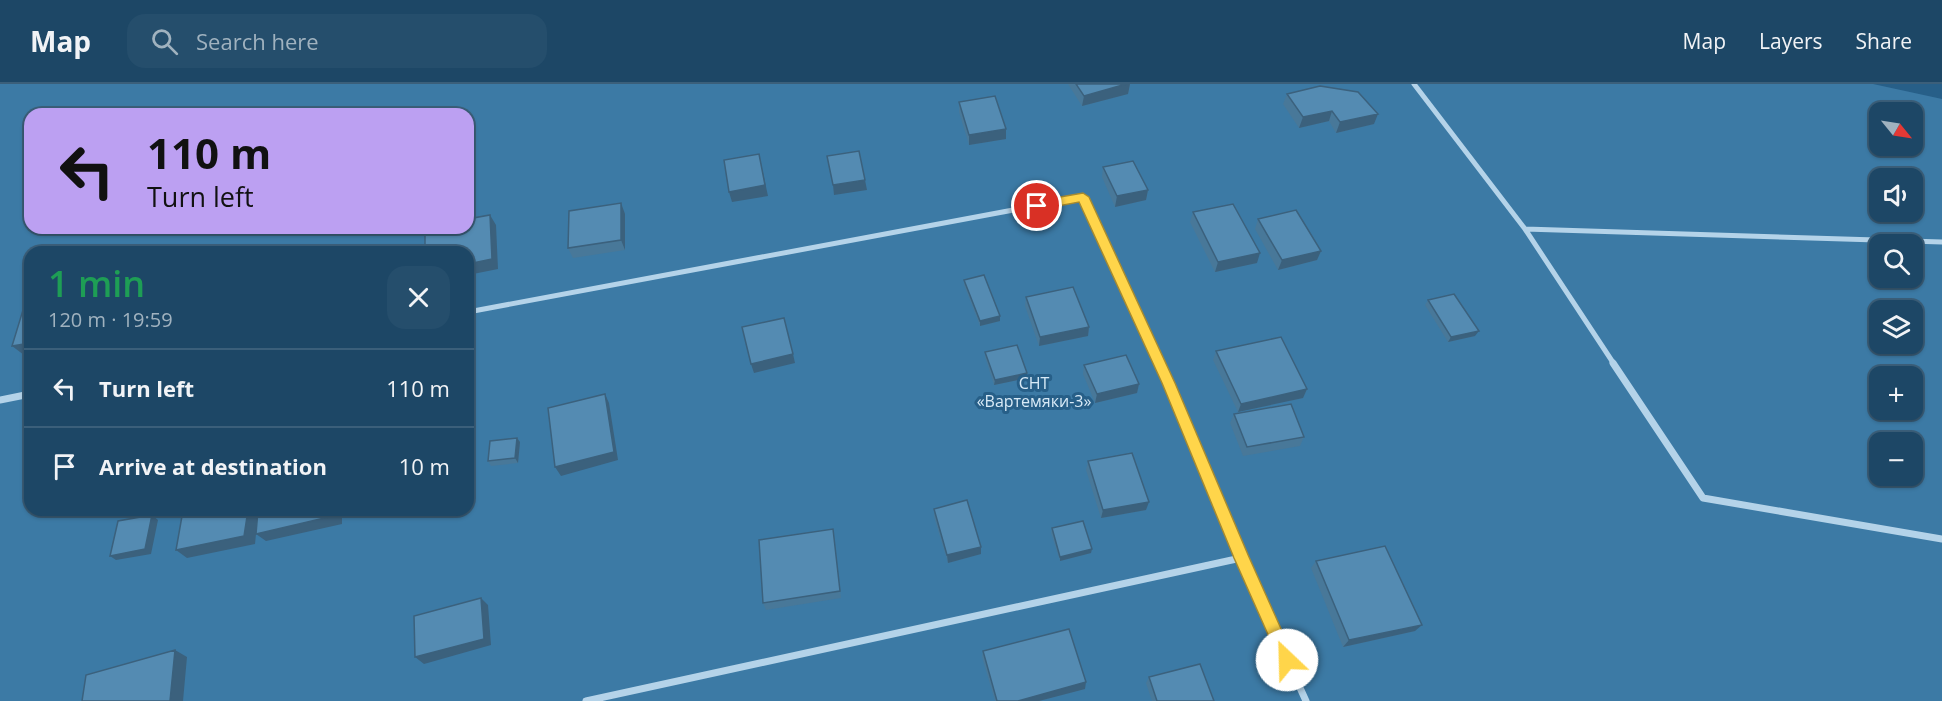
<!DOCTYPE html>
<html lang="en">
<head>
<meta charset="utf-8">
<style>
	body { margin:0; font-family:"Open Sans",sans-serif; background:#254e6c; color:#f1f3f6; height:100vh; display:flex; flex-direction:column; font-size:22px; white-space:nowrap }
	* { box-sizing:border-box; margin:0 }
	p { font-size:20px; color:#a0b2bf }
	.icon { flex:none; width:33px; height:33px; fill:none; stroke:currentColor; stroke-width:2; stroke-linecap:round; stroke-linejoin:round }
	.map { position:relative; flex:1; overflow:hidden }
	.details { position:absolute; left:24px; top:162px; width:450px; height:270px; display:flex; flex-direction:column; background:#1d4766; border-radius:18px; box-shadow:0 2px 4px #0004,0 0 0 2px #3b5f7a }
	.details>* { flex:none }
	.banner { position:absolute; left:24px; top:24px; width:450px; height:126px; border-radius:18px; box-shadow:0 2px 4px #0004,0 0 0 2px #3b5f7a; background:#bca0f2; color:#111; overflow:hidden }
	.needle { width:39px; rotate:120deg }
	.controls { position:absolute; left:1869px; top:18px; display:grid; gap:12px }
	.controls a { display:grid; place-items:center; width:54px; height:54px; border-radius:12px; background:#1d4766; box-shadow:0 2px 4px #0004,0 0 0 2px #3b5f7a; font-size:30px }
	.pin { position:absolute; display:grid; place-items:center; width:51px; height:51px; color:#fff; margin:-26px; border:3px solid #fff; border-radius:50%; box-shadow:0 2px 6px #0007 }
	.me { position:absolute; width:66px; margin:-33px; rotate:336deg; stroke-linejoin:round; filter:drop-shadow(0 0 4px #0008) }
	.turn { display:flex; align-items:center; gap:21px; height:126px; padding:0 24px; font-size:27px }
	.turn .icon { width:78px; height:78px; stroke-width:2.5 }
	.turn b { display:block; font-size:42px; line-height:51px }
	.round { display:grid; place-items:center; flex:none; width:63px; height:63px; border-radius:18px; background:#254e6c }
	.head { display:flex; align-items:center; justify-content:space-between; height:102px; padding:0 24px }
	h1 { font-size:36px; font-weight:600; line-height:45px; color:#1e9e55 }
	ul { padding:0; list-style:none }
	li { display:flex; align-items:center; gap:18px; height:78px; padding:0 24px; border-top:2px solid #3b5f7a }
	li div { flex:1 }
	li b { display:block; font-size:22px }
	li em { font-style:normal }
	header { display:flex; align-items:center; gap:36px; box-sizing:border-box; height:84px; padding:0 30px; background:#1d4766; border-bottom:2px solid #3b5f7a }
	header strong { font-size:28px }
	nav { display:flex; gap:33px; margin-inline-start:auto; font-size:21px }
	.search { width:420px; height:54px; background:#254e6c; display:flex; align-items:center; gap:15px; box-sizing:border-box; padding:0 21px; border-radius:18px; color:#a0b2bf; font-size:22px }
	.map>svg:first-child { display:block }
	.green { fill:#3c7aa5; fill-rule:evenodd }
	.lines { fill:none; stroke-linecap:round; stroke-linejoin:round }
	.street-far1 { stroke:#b4d3e9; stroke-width:5 }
	.street { stroke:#b4d3e9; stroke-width:7 }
	.wall { fill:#487899 }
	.shaded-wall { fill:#3b617d }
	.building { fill:#548bb2; stroke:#3b617d; stroke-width:1.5 }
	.route { fill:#ffd54a; stroke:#a68a30; stroke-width:1.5 }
	.labels { text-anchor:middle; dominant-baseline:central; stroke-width:6; stroke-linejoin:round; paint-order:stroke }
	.park-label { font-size:16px; fill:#d8eaf7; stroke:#275f88 }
</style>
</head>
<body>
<header>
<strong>Map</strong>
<div class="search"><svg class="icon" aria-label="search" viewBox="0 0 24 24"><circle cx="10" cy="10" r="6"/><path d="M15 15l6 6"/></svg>Search here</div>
<nav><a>Map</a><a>Layers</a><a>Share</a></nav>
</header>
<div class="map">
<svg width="1942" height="617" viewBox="0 0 1942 617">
	<rect width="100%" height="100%" fill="#275f88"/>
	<path class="green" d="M 0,0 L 1873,0 L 1942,15 L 1942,617 L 0,617 ZM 1880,28 L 1912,28 L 1912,62 L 1880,62 ZM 30,30 L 468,30 L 468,144 L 30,144 ZM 1880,94 L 1912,94 L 1912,128 L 1880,128 ZM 1880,160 L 1912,160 L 1912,194 L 1880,194 ZM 30,168 L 468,168 L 468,426 L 30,426 ZM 1880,226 L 1912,226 L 1912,260 L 1880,260 ZM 1880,292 L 1912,292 L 1912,326 L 1880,326 ZM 1880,358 L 1912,358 L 1912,392 L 1880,392 Z"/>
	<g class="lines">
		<path class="street-far1" d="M 1414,0 L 1525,145 L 1942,158
			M 1525,145 L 1614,280
			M 468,228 L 1083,113 L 1160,280"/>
		<path class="street" d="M 1613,279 L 1703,414 L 1942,455
			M 0,316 L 30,310
			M 1241,474 L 1306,617
			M 586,617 L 1241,474 L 1160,279"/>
	</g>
	<path class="wall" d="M 1068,0 L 1130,0 L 1128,10 L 1082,22 Z
		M 1287,10 L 1374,40 L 1336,49 L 1329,37 L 1299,44 L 1283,20 Z
		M 959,18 L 1006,55 L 969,61 L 959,28 Z
		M 1103,83 L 1148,106 L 1146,116 L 1115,123 L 1102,93 Z
		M 621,119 L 625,130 L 625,166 L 573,174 L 568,164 Z
		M 1193,128 L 1257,179 L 1215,188 L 1190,138 Z
		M 1258,135 L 1321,167 L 1317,176 L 1278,186 L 1255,145 Z
		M 964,196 L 1000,232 L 1000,237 L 980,242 L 964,201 Z
		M 1026,213 L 1089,243 L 1088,252 L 1039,262 L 1025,222 Z
		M 1428,216 L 1475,252 L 1448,258 L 1425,221 Z
		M 1216,267 L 1307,305 L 1303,314 L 1238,328 L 1213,276 Z
		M 985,268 L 1027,294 L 994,301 L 985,273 Z
		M 1084,281 L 1139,300 L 1137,309 L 1095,319 L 1083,290 Z
		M 1234,330 L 1304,353 L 1300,362 L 1243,372 L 1230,339 Z
		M 517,354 L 520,358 L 518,379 L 491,382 L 488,377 Z
		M 1088,377 L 1146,426 L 1101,434 L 1086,386 Z
		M 934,425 L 981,470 L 948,479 L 934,433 Z
		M 1052,444 L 1091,469 L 1060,477 L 1051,449 Z
		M 834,453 L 841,514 L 766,526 L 763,519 Z
		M 1316,477 L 1415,547 L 1343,563 L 1311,484 Z
		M 983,567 L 1085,605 L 1039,617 L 995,617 L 982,573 Z
		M 1149,593 L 1214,617 L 1152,617 L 1146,599 Z"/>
	<path class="shaded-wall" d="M 1126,0 L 1130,0 L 1128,10 L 1082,22 L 1084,12 Z
		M 1332,27 L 1329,37 L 1299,44 L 1303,33 Z
		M 1378,30 L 1374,40 L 1336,49 L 1340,38 Z
		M 1006,45 L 1006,55 L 969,61 L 969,51 Z
		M 759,70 L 768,112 L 732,118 L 729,108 Z
		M 865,96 L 867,106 L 834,111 L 833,101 Z
		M 1148,106 L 1146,116 L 1115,123 L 1117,112 Z
		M 621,119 L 625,130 L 625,166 L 621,156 Z
		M 490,131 L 496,141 L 498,185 L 468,191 L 468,180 Z
		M 1321,167 L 1317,176 L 1278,186 L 1282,176 Z
		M 1260,169 L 1257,179 L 1215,188 L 1218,178 Z
		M 1000,232 L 1000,237 L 980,242 L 980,237 Z
		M 1089,243 L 1088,252 L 1039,262 L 1040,253 Z
		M 1479,247 L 1475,252 L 1448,258 L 1451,253 Z
		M 30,259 L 30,270 L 24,271 L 12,262 Z
		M 793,270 L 795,279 L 754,289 L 751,280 Z
		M 1027,289 L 1027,294 L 994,301 L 995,296 Z
		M 1139,300 L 1137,309 L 1095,319 L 1097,310 Z
		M 1307,305 L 1303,314 L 1238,328 L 1241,320 Z
		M 605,310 L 609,319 L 618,376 L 561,392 L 555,383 Z
		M 468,316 L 472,322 L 470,390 L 468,391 Z
		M 517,354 L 520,358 L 518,379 L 515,374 Z
		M 1149,418 L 1146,426 L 1101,434 L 1103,426 Z
		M 248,426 L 342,426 L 342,440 L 266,457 L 256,450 L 255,460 L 187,474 L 176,466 Z
		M 152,431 L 158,436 L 151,470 L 116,476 L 110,472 Z
		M 981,463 L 981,470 L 948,479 L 947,471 Z
		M 1092,465 L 1091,469 L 1060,477 L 1060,473 Z
		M 481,514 L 488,521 L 491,561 L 424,580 L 415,573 Z
		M 1422,541 L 1415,547 L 1343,563 L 1349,556 Z
		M 175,566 L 187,573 L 183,617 L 170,617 Z
		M 1086,598 L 1085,605 L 1039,617 L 1018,617 Z"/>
	<path class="building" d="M 1076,0 L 1126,0 L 1084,12 Z
		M 1320,2 L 1358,8 L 1378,30 L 1340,38 L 1332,27 L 1303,33 L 1287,10 Z
		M 995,12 L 1006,45 L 969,51 L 959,18 Z
		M 859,67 L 865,96 L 833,101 L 827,72 Z
		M 759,70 L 765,101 L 729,108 L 724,76 Z
		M 1133,77 L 1148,106 L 1117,112 L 1103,83 Z
		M 621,119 L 621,156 L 568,164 L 569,127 Z
		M 1233,120 L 1260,169 L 1218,178 L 1193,128 Z
		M 1296,126 L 1321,167 L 1282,176 L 1258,135 Z
		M 490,131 L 492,175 L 468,180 L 468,168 L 425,168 L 425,144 L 468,144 L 468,135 Z
		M 984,191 L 1000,232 L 980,237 L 964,196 Z
		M 1073,203 L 1089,243 L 1040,253 L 1026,213 Z
		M 1454,210 L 1479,247 L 1451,253 L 1428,216 Z
		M 30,224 L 30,259 L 12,262 L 23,226 Z
		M 784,234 L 793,270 L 751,280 L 742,243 Z
		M 1281,253 L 1307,305 L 1241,320 L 1216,267 Z
		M 1017,261 L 1027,289 L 995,296 L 985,268 Z
		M 1126,271 L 1139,300 L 1097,310 L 1084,281 Z
		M 605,310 L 614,368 L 555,383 L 548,324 Z
		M 1291,320 L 1304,353 L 1247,363 L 1234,330 Z
		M 517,354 L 515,374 L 488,377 L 490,357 Z
		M 1132,369 L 1149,418 L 1103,426 L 1088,377 Z
		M 967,416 L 981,463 L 947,471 L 934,425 Z
		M 211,426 L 248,426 L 244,452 L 176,466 L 182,432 Z
		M 258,426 L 333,426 L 333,432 L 256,450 Z
		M 152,431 L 145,465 L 110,472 L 118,437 Z
		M 1083,437 L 1092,465 L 1060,473 L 1052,444 Z
		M 833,445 L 840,507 L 763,519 L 759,456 Z
		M 1385,462 L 1422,541 L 1349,556 L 1316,477 Z
		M 481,514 L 484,555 L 415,573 L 414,532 Z
		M 1069,545 L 1086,598 L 1018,617 L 997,617 L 983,567 Z
		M 175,566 L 170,617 L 82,617 L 86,591 Z
		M 1200,580 L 1214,617 L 1157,617 L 1149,593 Z"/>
	<path class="route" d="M 1083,109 L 1089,113 L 1175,299 L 1249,473 L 1295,576 L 1293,582 L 1287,584 L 1282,582 L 1234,474 L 1162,299 L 1079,118 L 1037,126 L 1031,122 L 1037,117 Z"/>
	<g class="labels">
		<g class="park-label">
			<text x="1034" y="299">СНТ<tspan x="1034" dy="18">«Вартемяки-3»</tspan></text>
		</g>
	</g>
</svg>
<div class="controls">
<a><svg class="needle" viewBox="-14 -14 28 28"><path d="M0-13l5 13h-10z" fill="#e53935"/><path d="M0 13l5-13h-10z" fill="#a0b2bf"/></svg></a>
<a><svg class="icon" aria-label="sound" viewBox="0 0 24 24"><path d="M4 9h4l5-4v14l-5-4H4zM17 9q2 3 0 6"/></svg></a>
<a><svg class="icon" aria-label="search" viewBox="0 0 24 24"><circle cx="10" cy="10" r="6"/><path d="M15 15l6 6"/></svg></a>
<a><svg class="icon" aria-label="layers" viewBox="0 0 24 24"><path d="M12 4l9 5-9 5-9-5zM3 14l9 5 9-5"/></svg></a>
<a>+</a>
<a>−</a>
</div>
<div class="pin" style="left:1037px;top:122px;background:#d93025"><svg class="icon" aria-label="arrive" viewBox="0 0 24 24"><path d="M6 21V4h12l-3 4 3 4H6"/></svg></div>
<svg class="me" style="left:1287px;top:576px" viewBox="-20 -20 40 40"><circle r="19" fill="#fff"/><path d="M0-13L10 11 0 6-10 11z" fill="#ffd54a"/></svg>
<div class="banner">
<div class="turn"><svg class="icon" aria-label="left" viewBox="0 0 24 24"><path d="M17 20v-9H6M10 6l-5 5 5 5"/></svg><div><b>110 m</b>Turn left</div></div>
</div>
<section class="details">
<div class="head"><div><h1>1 min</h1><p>120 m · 19:59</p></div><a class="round"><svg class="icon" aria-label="close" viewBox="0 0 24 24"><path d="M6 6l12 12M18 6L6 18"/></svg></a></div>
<ul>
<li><svg class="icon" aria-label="left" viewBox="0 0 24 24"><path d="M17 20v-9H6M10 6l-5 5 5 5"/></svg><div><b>Turn left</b></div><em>110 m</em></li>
<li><svg class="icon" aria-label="arrive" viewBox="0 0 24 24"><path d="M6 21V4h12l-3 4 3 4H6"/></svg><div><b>Arrive at destination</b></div><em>10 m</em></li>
</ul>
</section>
</div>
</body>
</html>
